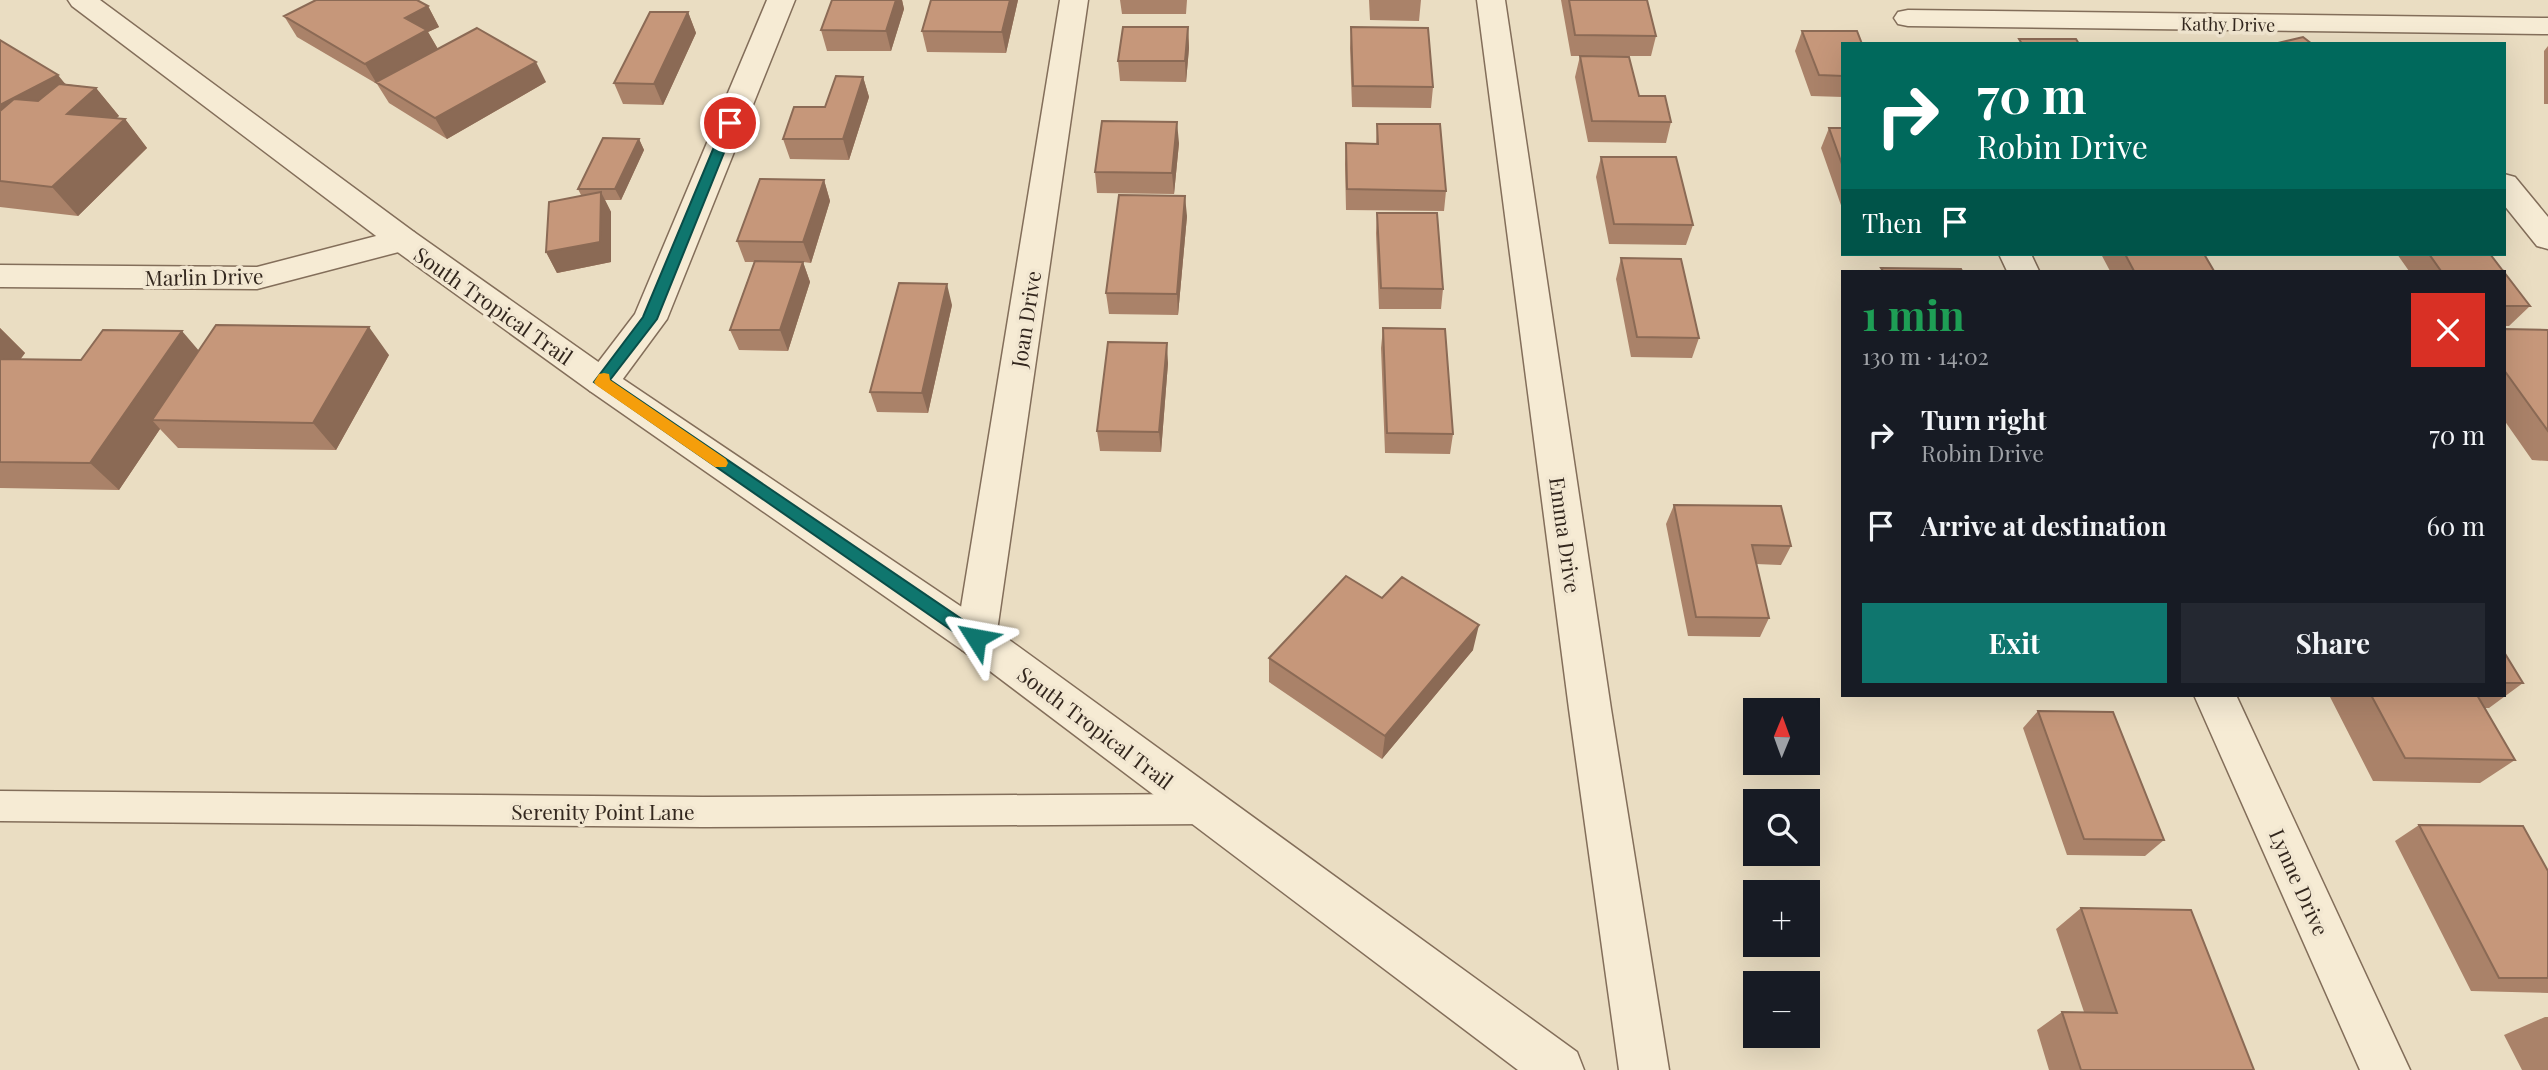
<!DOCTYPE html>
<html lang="en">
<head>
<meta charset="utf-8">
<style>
	body { margin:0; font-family:"Playfair Display",serif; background:#242831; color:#f1f3f6; height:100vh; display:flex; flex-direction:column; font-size:26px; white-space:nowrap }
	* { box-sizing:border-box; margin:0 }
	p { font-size:23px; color:#9ea1a6 }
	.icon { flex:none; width:38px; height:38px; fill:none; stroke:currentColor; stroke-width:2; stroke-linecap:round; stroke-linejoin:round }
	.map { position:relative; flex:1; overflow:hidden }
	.details { position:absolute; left:1841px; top:270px; width:665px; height:427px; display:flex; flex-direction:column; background:#171b24; border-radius:0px; box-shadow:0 7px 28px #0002 }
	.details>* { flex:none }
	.hud { position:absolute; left:1841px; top:42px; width:665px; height:214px; border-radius:0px; box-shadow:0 7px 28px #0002; background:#00695c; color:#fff; overflow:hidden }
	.needle { width:46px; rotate:1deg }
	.controls { position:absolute; left:1743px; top:698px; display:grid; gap:14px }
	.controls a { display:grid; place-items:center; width:77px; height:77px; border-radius:0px; background:#171b24; box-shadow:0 7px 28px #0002; font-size:35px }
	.pin { position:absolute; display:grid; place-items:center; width:60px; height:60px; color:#fff; margin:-30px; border:4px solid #fff; border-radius:50%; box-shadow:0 2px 7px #0007 }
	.me { position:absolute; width:77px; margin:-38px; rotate:304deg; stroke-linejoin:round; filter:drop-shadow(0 0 5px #0008) }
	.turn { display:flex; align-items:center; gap:24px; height:147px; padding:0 21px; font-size:32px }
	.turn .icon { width:91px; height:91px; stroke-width:2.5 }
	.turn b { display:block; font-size:49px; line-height:60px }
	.then { display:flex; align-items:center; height:66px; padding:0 21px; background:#0003; gap:14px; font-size:26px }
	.round { display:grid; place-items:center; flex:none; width:74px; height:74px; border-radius:0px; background:#242831 }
	.headline { display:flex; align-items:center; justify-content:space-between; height:119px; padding:0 21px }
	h1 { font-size:42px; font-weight:700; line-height:52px; color:#1e9e55 }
	.cta { display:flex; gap:14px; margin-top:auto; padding:14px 21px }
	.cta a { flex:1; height:80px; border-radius:0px; background:#0f766e; color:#fff; font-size:28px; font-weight:700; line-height:80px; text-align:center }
	.cta a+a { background:#242831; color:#f1f3f6 }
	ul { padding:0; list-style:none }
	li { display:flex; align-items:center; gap:21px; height:91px; padding:0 21px }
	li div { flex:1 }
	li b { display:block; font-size:26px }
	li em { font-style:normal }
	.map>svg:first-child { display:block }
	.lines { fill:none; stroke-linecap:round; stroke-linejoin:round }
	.service-casing { stroke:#836e5a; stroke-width:3 }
	.minor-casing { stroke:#836e5a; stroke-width:3 }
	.tertiary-casing { stroke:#836e5a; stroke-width:3 }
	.service { fill:#f6ebd4; fill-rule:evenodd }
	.minor { fill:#f6ebd4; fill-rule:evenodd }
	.tertiary { fill:#f6ebd4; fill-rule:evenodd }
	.wall { fill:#aa8269 }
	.shaded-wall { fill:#8b6a55 }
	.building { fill:#c6977a; stroke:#8b6a55; stroke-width:2 }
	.route { fill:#0f766e; stroke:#0a4d48; stroke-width:2 }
	.slow { fill:#f59e0b }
	.labels { text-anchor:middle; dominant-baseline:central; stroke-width:7; stroke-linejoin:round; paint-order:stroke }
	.far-street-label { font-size:18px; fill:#33271e; stroke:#f2e7d1 }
	.street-label { font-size:21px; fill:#33271e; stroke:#f2e7d1 }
</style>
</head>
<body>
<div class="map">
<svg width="2548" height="1070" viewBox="0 0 2548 1070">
	<rect width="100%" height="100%" fill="#eaddc2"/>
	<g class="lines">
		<g class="service-casing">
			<path id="service" d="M 0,791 L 703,797 L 1206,794 L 1217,799 L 1222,809 L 1217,819 L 1206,824 L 703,827 L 0,821 Z"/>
		</g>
		<g class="minor-casing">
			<path id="minor" d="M 767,0 L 795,0 L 667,319 L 614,391 L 602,395 L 590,391 L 584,382 L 590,373 L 635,314 Z
				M 1060,0 L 1088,0 L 996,638 L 990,650 L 976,655 L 962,650 L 956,638 Z
				M 1477,0 L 1505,0 L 1611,709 L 1669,1070 L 1619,1070 L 1569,709 Z
				M 1908,10 L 2548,18 L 2548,34 L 1908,26 L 1898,24 L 1894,18 L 1898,12 Z
				M 2504,174 L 2515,177 L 2548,217 L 2548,249 L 2537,246 L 2504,205 Z
				M 403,229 L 414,232 L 419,240 L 414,248 L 257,289 L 0,287 L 0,265 L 257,267 Z
				M 1999,254 L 2031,254 L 2039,271 L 2007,271 Z
				M 2194,695 L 2236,695 L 2410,1070 L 2360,1070 Z"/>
		</g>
		<g class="tertiary-casing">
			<path id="tertiary" d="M 68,0 L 100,0 L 414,232 L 614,373 L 990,626 L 1577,1052 L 1584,1070 L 1518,1070 L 962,650 L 590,391 L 392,248 L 72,6 Z"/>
		</g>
		<use href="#service" class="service"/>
		<use href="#minor" class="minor"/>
		<use href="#tertiary" class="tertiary"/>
	</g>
	<path class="wall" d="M 832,0 L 902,0 L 904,9 L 891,51 L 827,51 L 821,30 Z
		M 931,0 L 1018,0 L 1006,53 L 927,52 L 922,31 Z
		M 1120,0 L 1187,0 L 1186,14 L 1122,14 Z
		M 1369,0 L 1421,0 L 1419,21 L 1370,20 Z
		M 1561,0 L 1647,0 L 1656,36 L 1651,56 L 1571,56 Z
		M 428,6 L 439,27 L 428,32 L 438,49 L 546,82 L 447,139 L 389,103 L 377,84 L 297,37 L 284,16 Z
		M 688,12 L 696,33 L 663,105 L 623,104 L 614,83 Z
		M 1188,27 L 1189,48 L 1186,82 L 1120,81 L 1118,61 Z
		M 1351,27 L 1433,87 L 1431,108 L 1352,107 L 1350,48 Z
		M 1802,31 L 1843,44 L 1843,97 L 1811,96 L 1795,51 Z
		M 0,40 L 66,84 L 96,88 L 119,116 L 116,118 L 125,119 L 147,148 L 78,216 L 0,207 Z
		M 2548,46 L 2548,104 L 2544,104 L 2544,51 Z
		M 1580,56 L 1671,122 L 1666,143 L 1588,142 L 1575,77 Z
		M 863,77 L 869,97 L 849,160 L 790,159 L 783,139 L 825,107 Z
		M 1377,124 L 1446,191 L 1444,211 L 1346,210 L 1345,164 L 1346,143 L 1376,144 Z
		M 1829,128 L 1843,128 L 1843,211 L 1821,148 Z
		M 639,139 L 644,150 L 621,200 L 605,200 L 611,212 L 611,262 L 557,273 L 546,252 L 581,195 L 578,189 Z
		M 1179,143 L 1174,194 L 1097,193 L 1095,172 Z
		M 1601,157 L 1693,225 L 1686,245 L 1609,244 L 1596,177 Z
		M 824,180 L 830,201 L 811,263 L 803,262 L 810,282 L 788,351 L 739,350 L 730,330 L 754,262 L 745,262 L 737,241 Z
		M 1377,213 L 1443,289 L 1441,309 L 1379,309 L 1376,233 Z
		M 1187,216 L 1178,315 L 1109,314 L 1106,293 Z
		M 2101,254 L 2204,254 L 2214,271 L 2110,271 Z
		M 2397,254 L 2490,254 L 2503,271 L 2409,271 Z
		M 1621,258 L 1699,338 L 1692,358 L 1631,357 L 1616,279 Z
		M 2504,272 L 2530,306 L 2509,326 L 2504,326 Z
		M 952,305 L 928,413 L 877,412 L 870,392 Z
		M 0,328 L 25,353 L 20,360 L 81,360 L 199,351 L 389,355 L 336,450 L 178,448 L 160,429 L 119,490 L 0,488 Z
		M 1383,328 L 1453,434 L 1450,454 L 1385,453 L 1381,348 Z
		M 2504,329 L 2548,330 L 2548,461 L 2532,460 L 2504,420 Z
		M 1168,363 L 1161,452 L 1100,451 L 1097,431 Z
		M 1674,505 L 1791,546 L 1781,565 L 1756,564 L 1769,618 L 1760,637 L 1688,636 L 1666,524 Z
		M 1382,598 L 1473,650 L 1382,759 L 1269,682 L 1269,658 Z
		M 2504,652 L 2523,683 L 2489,708 L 2485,708 L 2515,760 L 2480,783 L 2373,781 L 2329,695 L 2504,695 Z
		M 2038,711 L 2164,840 L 2145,856 L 2067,855 L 2023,728 Z
		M 2419,825 L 2548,871 L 2548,993 L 2471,991 L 2395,841 Z
		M 2081,908 L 2254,1070 L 2049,1070 L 2037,1030 L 2062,1012 L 2084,1012 L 2056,929 Z
		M 2545,1017 L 2548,1017 L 2548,1070 L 2522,1070 L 2504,1035 Z"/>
	<path class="shaded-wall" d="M 896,0 L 902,0 L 904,9 L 891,51 L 886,31 Z
		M 1010,0 L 1018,0 L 1006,53 L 1002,32 Z
		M 428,6 L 439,27 L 428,32 L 439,51 L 376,82 L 377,84 L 365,64 L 405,18 Z
		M 688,12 L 696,33 L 663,105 L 654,84 Z
		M 1188,27 L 1189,48 L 1186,82 L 1185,61 Z
		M 536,62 L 546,82 L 447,139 L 435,118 Z
		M 58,75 L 75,96 L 0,135 L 0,105 Z
		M 863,77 L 869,97 L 849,160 L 843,139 Z
		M 96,88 L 119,116 L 91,142 L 67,114 Z
		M 125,119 L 147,148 L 78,216 L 52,187 Z
		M 1177,122 L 1179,143 L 1174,194 L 1172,173 Z
		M 639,139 L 644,150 L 621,200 L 615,189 Z
		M 824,180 L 830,201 L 811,263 L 803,242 Z
		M 601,192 L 611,212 L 611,262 L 557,273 L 546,252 Z
		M 1185,196 L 1187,216 L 1178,315 L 1177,294 Z
		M 803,262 L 810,282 L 788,351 L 780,330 Z
		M 947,284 L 952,305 L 928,413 L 922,393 Z
		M 369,327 L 389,355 L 336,450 L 313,423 Z
		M 0,328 L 25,353 L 0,385 Z
		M 182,331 L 206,359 L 152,420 L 160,429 L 119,490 L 90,463 Z
		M 1167,343 L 1168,363 L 1161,452 L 1159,432 Z
		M 1479,625 L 1473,650 L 1382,759 L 1385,736 Z"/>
	<path class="building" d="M 316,0 L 417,0 L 428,6 L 405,18 L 427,30 L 365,64 L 284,16 Z
		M 832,0 L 896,0 L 886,31 L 821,30 Z
		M 931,0 L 1010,0 L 1002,32 L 922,31 Z
		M 1569,0 L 1647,0 L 1656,36 L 1575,35 Z
		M 650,12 L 688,12 L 654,84 L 614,83 Z
		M 1123,27 L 1188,27 L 1185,61 L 1118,61 Z
		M 1351,27 L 1428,28 L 1433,87 L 1353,86 Z
		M 477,28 L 536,62 L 435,118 L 376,82 Z
		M 1802,31 L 1857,31 L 1862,44 L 1843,44 L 1843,76 L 1819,75 Z
		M 2303,37 L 2312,44 L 2274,44 Z
		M 2019,39 L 2076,39 L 2079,44 L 2022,44 Z
		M 0,40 L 58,75 L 0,105 Z
		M 1580,56 L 1629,57 L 1639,96 L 1665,96 L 1671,122 L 1592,121 Z
		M 836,76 L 863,77 L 843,139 L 783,139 L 794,107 L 825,107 Z
		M 59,84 L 96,88 L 67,114 L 125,119 L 52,187 L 0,181 L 0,111 L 14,99 L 38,101 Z
		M 1102,121 L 1177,122 L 1172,173 L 1095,172 Z
		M 1377,124 L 1440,124 L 1446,191 L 1347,189 L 1346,143 L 1378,144 Z
		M 1829,128 L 1843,128 L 1843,167 Z
		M 603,138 L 639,139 L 615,189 L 578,189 Z
		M 1601,157 L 1676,157 L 1693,225 L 1614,224 Z
		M 760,179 L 824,180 L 803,242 L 737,241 Z
		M 601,192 L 600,242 L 546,252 L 549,202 Z
		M 1119,195 L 1185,196 L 1177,294 L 1106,293 Z
		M 1377,213 L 1437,213 L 1443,289 L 1381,288 Z
		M 2125,254 L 2204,254 L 2214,271 L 2134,271 Z
		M 2429,254 L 2490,254 L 2503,271 L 2441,271 Z
		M 1621,258 L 1681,259 L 1699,338 L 1637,337 Z
		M 755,261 L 803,262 L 780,330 L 730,330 Z
		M 1881,268 L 1961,269 L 1962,271 L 1883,271 Z
		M 2504,272 L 2530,306 L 2504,306 Z
		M 899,283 L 947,284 L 922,393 L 870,392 Z
		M 216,325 L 369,327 L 313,423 L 152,420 Z
		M 1383,328 L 1445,329 L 1453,434 L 1387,433 Z
		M 2504,329 L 2548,330 L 2548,431 L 2504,370 Z
		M 103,330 L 182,331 L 90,463 L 0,462 L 0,359 L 81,360 Z
		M 1108,342 L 1167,343 L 1159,432 L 1097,431 Z
		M 1674,505 L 1781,506 L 1791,546 L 1752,545 L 1769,618 L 1696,617 Z
		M 1346,576 L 1382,598 L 1402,577 L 1479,625 L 1385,736 L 1269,658 Z
		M 2504,652 L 2523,683 L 2504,683 Z
		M 2371,695 L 2477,695 L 2515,760 L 2405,758 Z
		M 2038,711 L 2113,712 L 2164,840 L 2084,839 Z
		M 2419,825 L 2523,826 L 2548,871 L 2548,978 L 2499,978 Z
		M 2081,908 L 2191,910 L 2254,1070 L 2081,1070 L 2062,1012 L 2117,1013 Z"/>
	<path class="route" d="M 730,119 L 736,123 L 657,319 L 610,380 L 982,633 L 984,638 L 982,643 L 970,643 L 594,382 L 643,317 L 724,123 Z"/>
	<path class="slow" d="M 604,373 L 609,374 L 610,380 L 726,459 L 728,463 L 726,467 L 715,467 L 596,385 L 594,382 L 599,374 Z"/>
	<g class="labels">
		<g class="far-street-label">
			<text transform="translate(2228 24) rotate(1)">Kathy Drive</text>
		</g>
		<g class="street-label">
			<text transform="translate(204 276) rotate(-1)">Marlin Drive</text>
			<text transform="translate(494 305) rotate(35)">South Tropical Trail</text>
			<text transform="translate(1025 319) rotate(-81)">Joan Drive</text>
			<text transform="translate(1566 535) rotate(82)">Emma Drive</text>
			<text transform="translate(1096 727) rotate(37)">South Tropical Trail</text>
			<text x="603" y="811">Serenity Point Lane</text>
			<text transform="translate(2300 882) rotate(66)">Lynne Drive</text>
		</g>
	</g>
</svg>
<div class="controls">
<a><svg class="needle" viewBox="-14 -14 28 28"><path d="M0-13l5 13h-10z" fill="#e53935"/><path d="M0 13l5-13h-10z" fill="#9ea1a6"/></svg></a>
<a><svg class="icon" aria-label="search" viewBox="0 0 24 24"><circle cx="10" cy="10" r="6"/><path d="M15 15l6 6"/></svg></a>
<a>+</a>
<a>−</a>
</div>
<div class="pin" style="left:730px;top:123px;background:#d93025"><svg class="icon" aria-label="arrive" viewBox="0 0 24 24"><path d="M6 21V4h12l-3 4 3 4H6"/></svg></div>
<svg class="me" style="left:976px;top:638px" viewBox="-20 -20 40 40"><path d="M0-17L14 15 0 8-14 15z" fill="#0f766e" stroke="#fff" stroke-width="4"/></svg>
<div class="hud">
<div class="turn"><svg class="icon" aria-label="right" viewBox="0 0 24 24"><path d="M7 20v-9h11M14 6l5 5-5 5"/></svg><div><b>70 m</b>Robin Drive</div></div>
<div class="then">Then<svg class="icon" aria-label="arrive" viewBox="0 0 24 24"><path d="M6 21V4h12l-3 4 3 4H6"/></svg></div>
</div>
<section class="details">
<div class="headline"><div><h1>1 min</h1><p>130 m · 14:02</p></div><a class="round" style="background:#d93025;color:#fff"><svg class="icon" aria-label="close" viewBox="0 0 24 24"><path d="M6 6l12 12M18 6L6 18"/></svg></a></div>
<ul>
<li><svg class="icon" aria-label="right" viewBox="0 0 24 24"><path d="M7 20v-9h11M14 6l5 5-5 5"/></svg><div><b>Turn right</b><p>Robin Drive</p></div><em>70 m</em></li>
<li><svg class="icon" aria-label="arrive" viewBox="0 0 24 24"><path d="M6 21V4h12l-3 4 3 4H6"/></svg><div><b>Arrive at destination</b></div><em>60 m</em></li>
</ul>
<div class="cta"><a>Exit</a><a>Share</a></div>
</section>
</div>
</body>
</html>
